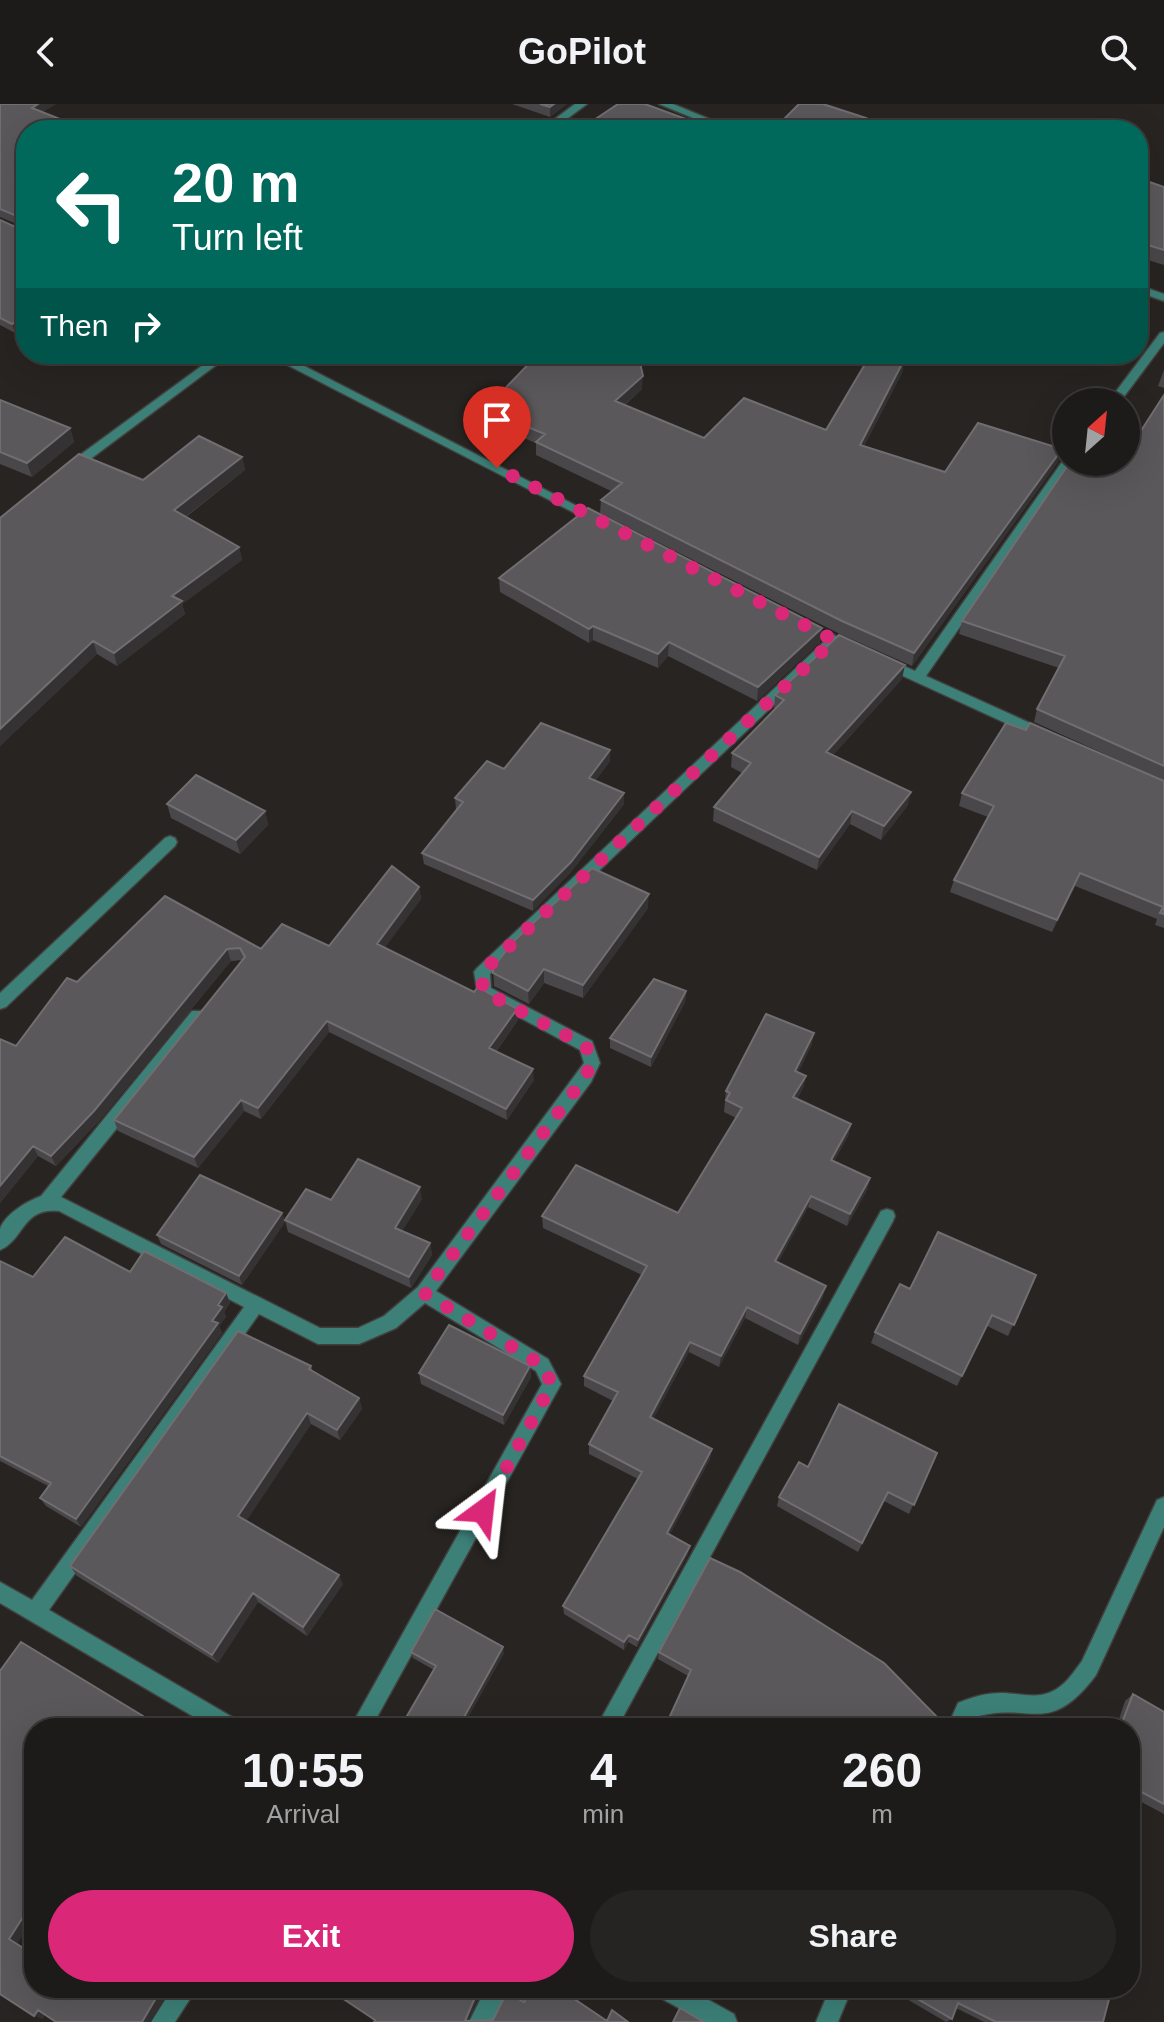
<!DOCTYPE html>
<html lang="en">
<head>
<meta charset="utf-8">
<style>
	body { margin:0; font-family:Arial,sans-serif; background:#252422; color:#f1f3f6; height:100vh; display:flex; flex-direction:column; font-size:30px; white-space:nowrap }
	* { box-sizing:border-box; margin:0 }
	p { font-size:26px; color:#a0a1a2 }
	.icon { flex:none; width:44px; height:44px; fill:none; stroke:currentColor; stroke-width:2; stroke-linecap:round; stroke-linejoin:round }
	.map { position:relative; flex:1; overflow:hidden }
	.drawer { position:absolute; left:24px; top:1614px; width:1116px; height:280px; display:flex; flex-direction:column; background:#1d1b19; border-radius:32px; box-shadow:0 8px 32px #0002,0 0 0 2px #3b3938 }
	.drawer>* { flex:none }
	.guide { position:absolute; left:16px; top:16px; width:1132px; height:244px; border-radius:32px; box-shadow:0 8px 32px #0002,0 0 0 2px #3b3938; background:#00695c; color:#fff; overflow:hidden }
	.needle { width:52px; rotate:27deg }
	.fabs { position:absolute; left:1052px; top:284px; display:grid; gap:16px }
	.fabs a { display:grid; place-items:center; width:88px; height:88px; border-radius:50%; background:#1d1b19; box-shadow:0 8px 32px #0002,0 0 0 2px #3b3938; font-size:40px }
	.pin { position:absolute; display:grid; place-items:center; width:68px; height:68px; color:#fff; margin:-82px -34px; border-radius:50% 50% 50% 0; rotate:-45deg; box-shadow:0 0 8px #0007 }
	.pin .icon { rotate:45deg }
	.me { position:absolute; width:88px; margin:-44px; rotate:30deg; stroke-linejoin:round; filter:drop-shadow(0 0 6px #0008) }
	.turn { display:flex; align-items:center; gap:28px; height:168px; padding:0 24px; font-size:36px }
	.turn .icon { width:104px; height:104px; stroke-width:2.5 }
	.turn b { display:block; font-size:56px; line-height:68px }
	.then { display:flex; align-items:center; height:76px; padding:0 24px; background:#0003; gap:16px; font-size:30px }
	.eta { display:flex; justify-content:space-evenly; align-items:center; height:136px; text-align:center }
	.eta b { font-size:48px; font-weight:700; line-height:56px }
	.action { display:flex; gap:16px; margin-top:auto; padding:16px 24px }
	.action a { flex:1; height:92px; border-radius:48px; background:#db2777; color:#fff; font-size:32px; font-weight:700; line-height:92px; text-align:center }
	.action a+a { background:#252422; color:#f1f3f6 }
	header { display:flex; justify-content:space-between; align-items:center; height:104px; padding:0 24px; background:#1d1b19; font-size:36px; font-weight:700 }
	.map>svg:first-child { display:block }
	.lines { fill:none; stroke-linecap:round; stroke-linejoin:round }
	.minor-casing { stroke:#423f3c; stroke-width:3 }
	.minor { fill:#3c8078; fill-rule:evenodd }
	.wall { fill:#49474a }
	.shaded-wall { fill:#343232 }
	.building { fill:#5a585a; stroke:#706e70; stroke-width:2 }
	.route { stroke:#db2777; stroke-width:14; stroke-dasharray:0 25.2 }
</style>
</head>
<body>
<header><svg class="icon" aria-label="back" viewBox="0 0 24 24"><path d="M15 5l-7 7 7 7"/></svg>GoPilot<svg class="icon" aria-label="search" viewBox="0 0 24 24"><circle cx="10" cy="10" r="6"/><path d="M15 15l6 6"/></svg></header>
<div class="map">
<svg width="1164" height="1918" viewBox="0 0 1164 1918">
	<rect width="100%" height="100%" fill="#272421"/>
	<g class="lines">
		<g class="minor-casing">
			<path id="minor" d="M 575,0 L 587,0 L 552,26 L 540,26 Z
				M 659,0 L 673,0 L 736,26 L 722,26 Z
				M 1138,181 L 1164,190 L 1164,197 L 1138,188 Z
				M 1164,228 L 1164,239 L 1120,298 L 1108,298 L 1160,229 Z
				M 218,250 L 231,250 L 73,368 L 65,368 L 65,362 Z
				M 266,250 L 281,250 L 608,418 L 602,422 L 598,421 Z
				M 1064,355 L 1066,355 L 1066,358 L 1074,358 L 926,572 L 1050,628 L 1052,632 L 1050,636 L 1045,637 L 879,561 L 877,558 L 884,553 L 915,567 Z
				M 834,531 L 841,536 L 839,539 L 490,870 L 491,884 L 592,937 L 600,959 L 591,978 L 436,1187 L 548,1255 L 561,1280 L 371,1624 L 350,1624 L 542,1280 L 536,1267 L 425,1199 L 396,1224 L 359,1240 L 318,1240 L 259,1210 L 49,1506 L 239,1617 L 242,1624 L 213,1624 L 0,1499 L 0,1478 L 32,1496 L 244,1203 L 59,1107 C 22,1103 25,1135 0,1146 C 0,1140 0,1131 0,1125 C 5,1110 26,1098 41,1092 L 192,907 L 204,907 L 206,912 L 204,917 L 61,1093 L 320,1224 L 358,1224 L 384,1212 L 418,1183 L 584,959 L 580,946 L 478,891 L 474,868 L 477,864 L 829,533 Z
				M 170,732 L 175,734 L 177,738 L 175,742 L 6,903 L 0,905 L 0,889 L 165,734 Z
				M 887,1105 L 893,1107 L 895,1112 L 893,1117 L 617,1624 L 596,1624 L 881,1107 Z
				M 1164,1393 L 1164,1423 L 1096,1571 C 1047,1636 1030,1595 972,1614 L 967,1624 L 947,1624 L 958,1599 C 972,1593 986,1589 1001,1589 C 1017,1589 1036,1595 1051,1588 C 1065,1582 1073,1569 1082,1557 L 1157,1396 Z
				M 173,1884 L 197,1884 L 175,1918 L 151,1918 Z
				M 486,1884 L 509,1884 L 492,1918 L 469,1918 Z
				M 654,1884 L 687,1884 L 734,1910 L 737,1918 L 704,1918 L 657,1892 Z
				M 830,1884 L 852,1884 L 838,1918 L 816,1918 Z"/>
		</g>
		<use href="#minor" class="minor"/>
	</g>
	<path class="wall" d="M 0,0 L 56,0 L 42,8 L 26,222 L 15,229 L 0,221 L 0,116 L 22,126 L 26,124 L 0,113 Z
		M 512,0 L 567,0 L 550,13 Z
		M 1138,74 L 1164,83 L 1164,161 L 1138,153 Z
		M 514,250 L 638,250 L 642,285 L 625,301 L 704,334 L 826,326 L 904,256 L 902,269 L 864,342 L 945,368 L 1058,358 L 912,562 L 840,530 L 600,409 L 601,396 L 611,387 L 536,351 L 536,339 L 516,331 L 515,318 L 518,316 L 495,308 L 495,295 L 530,258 Z
		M 1164,266 L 1164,284 L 1158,282 Z
		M 1164,291 L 1164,677 L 1034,618 L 1037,605 L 1059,564 L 959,530 L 962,517 L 1126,358 Z
		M 0,296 L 70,324 L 74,338 L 32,373 L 0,360 Z
		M 242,353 L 245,366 L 186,413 L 239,443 L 242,456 L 182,500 L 185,510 L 117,562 L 97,550 L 0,642 L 0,414 L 143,376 Z
		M 499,474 L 822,524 L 820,538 L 757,597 L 668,552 L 658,564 L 593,536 L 589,539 L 500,488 Z
		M 902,575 L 833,651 L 908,701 L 881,736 L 850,720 L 817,766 L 713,717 L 714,703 L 742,669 L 731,663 L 732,649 L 775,606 L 774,605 L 775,591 Z
		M 610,657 L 595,677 L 624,700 L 571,768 L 533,807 L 424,760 L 422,749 L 457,706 L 456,705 L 455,694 L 504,665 Z
		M 1164,677 L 1164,824 L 1155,821 L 1157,815 L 1075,782 L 1052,828 L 950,788 L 954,776 L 988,713 L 959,702 L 962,689 Z
		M 167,700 L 265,707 L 268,721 L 240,750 L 171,714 Z
		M 419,783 L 421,795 L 384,844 L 474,888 L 517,905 L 518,916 L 496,948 L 534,976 L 507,1016 L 329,928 L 261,1015 L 244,1007 L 198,1064 L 118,1027 L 114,1016 L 243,856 L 231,857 L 99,1017 L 56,1062 L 38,1052 L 0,1099 L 0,935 L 16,942 L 77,878 L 165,792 L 261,845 L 329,842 Z
		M 648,804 L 583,894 L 544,879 L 529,900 L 494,882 L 493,863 Z
		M 686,887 L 685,898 L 651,963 L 610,944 L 610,934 Z
		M 814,929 L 811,942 L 798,968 L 806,972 L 803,984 L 797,995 L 851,1020 L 848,1032 L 834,1057 L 870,1074 L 867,1086 L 847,1122 L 808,1103 L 778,1158 L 823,1193 L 798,1241 L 745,1214 L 719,1263 L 689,1248 L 653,1315 L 710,1355 L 670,1430 L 688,1450 L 637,1543 L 628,1538 L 624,1546 L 564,1510 L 563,1502 L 638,1375 L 589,1350 L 589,1340 L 613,1297 L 584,1282 L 584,1272 L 642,1171 L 543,1124 L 542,1112 L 678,1109 L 736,1014 L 724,1008 L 726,987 Z
		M 422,1095 L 402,1127 L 430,1139 L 432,1151 L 411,1184 L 288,1128 L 285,1116 L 331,1096 Z
		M 282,1109 L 285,1118 L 242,1181 L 161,1140 L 157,1131 Z
		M 0,1157 L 33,1173 L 130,1168 L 226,1189 L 230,1199 L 224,1208 L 226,1213 L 219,1222 L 222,1229 L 81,1423 L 46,1402 L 40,1394 L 48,1382 L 0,1357 Z
		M 1036,1171 L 1008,1232 L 987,1222 L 957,1282 L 871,1239 L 875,1228 L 910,1185 Z
		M 311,1262 L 313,1268 L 359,1294 L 362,1305 L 340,1336 L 311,1320 L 246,1417 L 343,1480 L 307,1532 L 258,1498 L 218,1559 L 77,1472 L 70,1462 Z
		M 530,1262 L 531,1273 L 504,1321 L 421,1280 L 419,1269 Z
		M 937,1349 L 909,1410 L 884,1397 L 858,1448 L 777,1402 L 779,1393 L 808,1363 Z
		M 411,1548 L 504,1549 L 462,1624 L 400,1624 L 434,1566 L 413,1554 Z
		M 659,1548 L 940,1616 L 934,1624 L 664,1624 L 688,1572 L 658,1555 Z
		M 1133,1590 L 1164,1608 L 1164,1710 L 1130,1692 L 1130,1624 L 1116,1624 L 1125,1597 Z
		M 888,1884 L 1112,1884 L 1103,1918 L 984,1918 L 956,1904 L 952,1915 L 946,1918 Z"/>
	<path class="shaded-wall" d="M 38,0 L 56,0 L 34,13 L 32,4 Z
		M 554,0 L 567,0 L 550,13 L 550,3 Z
		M 70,19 L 72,26 L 61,26 L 61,25 Z
		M 26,211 L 26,222 L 15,229 L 12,220 Z
		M 904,256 L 902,269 L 858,354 L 860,341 Z
		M 643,272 L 642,285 L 614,310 L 615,297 Z
		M 70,324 L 74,338 L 32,373 L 27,359 Z
		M 1062,345 L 1058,358 L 912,562 L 914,549 Z
		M 242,353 L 245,366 L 177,419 L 174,406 Z
		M 239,443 L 242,456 L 182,500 L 185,510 L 117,562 L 114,549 L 172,492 Z
		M 593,522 L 593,536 L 589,539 L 589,525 Z
		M 822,524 L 820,538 L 757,597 L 758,583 Z
		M 93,537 L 97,550 L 0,642 L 0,625 Z
		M 669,538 L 668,552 L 658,564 L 658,550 Z
		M 905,561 L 902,575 L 824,661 L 826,648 Z
		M 610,646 L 610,657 L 589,685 L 589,674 Z
		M 911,688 L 908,701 L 881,736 L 884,722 Z
		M 624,689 L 624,700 L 571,768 L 533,807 L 533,796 Z
		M 265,707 L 268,721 L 240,750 L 236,736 Z
		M 852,707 L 850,720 L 817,766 L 819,753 Z
		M 1080,769 L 1075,782 L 1052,828 L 1057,816 Z
		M 419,783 L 421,795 L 379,852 L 377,840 Z
		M 649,790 L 648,804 L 583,894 L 583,881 Z
		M 227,845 L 231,857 L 99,1017 L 56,1062 L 51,1052 Z
		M 544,865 L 544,879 L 529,900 L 528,887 Z
		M 686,887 L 685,898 L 651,963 L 651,953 Z
		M 517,905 L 518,916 L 490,956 L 489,944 Z
		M 327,917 L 329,928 L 261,1015 L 258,1004 Z
		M 814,929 L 811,942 L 793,980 L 795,967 Z
		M 533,965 L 534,976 L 507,1016 L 506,1005 Z
		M 806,972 L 803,984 L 790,1006 L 793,993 Z
		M 241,996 L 244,1007 L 198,1064 L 194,1053 Z
		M 851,1020 L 848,1032 L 828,1068 L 831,1056 Z
		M 33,1042 L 38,1052 L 0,1099 L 0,1082 Z
		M 870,1074 L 867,1086 L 847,1122 L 850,1110 Z
		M 420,1083 L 422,1095 L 397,1135 L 395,1124 Z
		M 811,1092 L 808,1103 L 773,1168 L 775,1157 Z
		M 282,1109 L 285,1118 L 242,1181 L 239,1172 Z
		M 430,1139 L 432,1151 L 411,1184 L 409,1173 Z
		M 826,1182 L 823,1193 L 798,1241 L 800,1230 Z
		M 226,1189 L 230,1199 L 224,1208 L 226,1213 L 219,1222 L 222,1229 L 81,1423 L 76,1415 L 212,1217 L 218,1201 Z
		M 747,1203 L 745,1214 L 719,1263 L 721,1252 Z
		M 690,1238 L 689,1248 L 649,1323 L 650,1313 Z
		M 530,1262 L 531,1273 L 504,1321 L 503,1311 Z
		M 359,1294 L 362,1305 L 340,1336 L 337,1326 Z
		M 307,1309 L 311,1320 L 243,1422 L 238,1412 Z
		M 712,1345 L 710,1355 L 666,1438 L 667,1429 Z
		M 690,1442 L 688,1450 L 637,1543 L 638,1536 Z
		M 339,1471 L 343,1480 L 307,1532 L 303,1523 Z
		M 253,1489 L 258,1498 L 218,1559 L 212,1551 Z
		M 629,1531 L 628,1538 L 624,1546 L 624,1538 Z
		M 503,1543 L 504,1549 L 462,1624 L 458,1624 Z
		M 143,1612 L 149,1620 L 146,1624 L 135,1624 Z
		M 34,1796 L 34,1814 L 18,1839 L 34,1850 L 34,1851 L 9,1835 Z
		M 162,1884 L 171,1884 L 151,1918 L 142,1918 Z
		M 479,1884 L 483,1884 L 468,1918 L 465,1917 Z
		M 38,1906 L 46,1909 L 43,1915 L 34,1912 Z"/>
	<path class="building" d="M 0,0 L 38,0 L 32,4 L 70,19 L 61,25 L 64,26 L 26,26 L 26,116 L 0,105 Z
		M 540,0 L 554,0 L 550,3 Z
		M 618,0 L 645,0 L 716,26 L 579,26 Z
		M 799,0 L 823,0 L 866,14 L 863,17 L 893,26 L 773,26 Z
		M 1138,74 L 1164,83 L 1164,146 L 1138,138 Z
		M 0,116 L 22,126 L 26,125 L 26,122 L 26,211 L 12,220 L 0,214 Z
		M 538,250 L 638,250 L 643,272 L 615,297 L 704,334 L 744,294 L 826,326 L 871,250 L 894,250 L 904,256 L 860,341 L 945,368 L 978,319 L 1062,345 L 914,549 L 842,517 L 601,396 L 622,379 L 536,338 L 545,330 L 515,318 L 528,306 L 495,295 Z
		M 1164,291 L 1164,662 L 1037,605 L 1065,552 L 962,517 L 1070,358 L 1126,358 L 1126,350 Z
		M 0,296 L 70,324 L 27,359 L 0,348 Z
		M 199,332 L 242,353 L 174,406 L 239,443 L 172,492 L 182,497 L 114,549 L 93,537 L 0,625 L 0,414 L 79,350 L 143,376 Z
		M 588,404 L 822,524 L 758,583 L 669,538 L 658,550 L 593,522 L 589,525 L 499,474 Z
		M 839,531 L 905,561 L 826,648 L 911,688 L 884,722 L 852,707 L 819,753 L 714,703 L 751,659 L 732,649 L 784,596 L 775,591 Z
		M 541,619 L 610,646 L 589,674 L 624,689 L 571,758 L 533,796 L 422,749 L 463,698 L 455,694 L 487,657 L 504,665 Z
		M 1006,619 L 1026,626 L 1030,619 L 1164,677 L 1164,810 L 1160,809 L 1163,803 L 1080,769 L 1057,816 L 954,776 L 994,702 L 962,689 Z
		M 196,671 L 265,707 L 236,736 L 167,700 Z
		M 392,762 L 419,783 L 377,840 L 474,888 L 478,883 L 517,905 L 489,944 L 533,965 L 506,1005 L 327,917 L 258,1004 L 241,996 L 194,1053 L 114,1016 L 245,853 L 240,844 L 227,845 L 94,1007 L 51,1052 L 33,1042 L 0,1082 L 0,935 L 16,942 L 67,874 L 77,878 L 165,792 L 261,845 L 282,820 L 329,842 Z
		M 592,764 L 649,790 L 583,881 L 544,865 L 528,887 L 493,869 L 493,863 L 514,837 Z
		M 654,875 L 686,887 L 651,953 L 610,934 Z
		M 766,910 L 814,929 L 795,967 L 806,972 L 793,993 L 851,1020 L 831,1056 L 870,1074 L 850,1110 L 811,1092 L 775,1157 L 826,1182 L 800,1230 L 747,1203 L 721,1252 L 690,1238 L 650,1313 L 712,1345 L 667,1429 L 690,1442 L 638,1536 L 629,1531 L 624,1538 L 563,1502 L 642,1368 L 589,1340 L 618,1288 L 584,1272 L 647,1162 L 542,1112 L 576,1061 L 678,1109 L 742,1004 L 726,996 L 730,989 L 726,987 Z
		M 358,1055 L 420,1083 L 395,1124 L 430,1139 L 409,1173 L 285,1116 L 306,1085 L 331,1096 Z
		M 200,1071 L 282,1109 L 239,1172 L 157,1131 Z
		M 938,1128 L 1036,1171 L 1014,1221 L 992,1211 L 962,1272 L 875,1228 L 900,1180 L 910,1185 Z
		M 65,1133 L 130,1168 L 144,1147 L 226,1189 L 218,1201 L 222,1203 L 212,1217 L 218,1219 L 76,1415 L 40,1394 L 51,1379 L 0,1352 L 0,1157 L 33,1173 Z
		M 449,1221 L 530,1262 L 503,1311 L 419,1269 Z
		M 238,1227 L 311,1262 L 309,1265 L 359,1294 L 337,1326 L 307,1309 L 238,1412 L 339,1471 L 303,1523 L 253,1489 L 212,1551 L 70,1462 Z
		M 839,1300 L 937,1349 L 914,1401 L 888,1388 L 862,1439 L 779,1393 L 799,1358 L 808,1363 Z
		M 710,1454 L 740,1468 L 884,1559 L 940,1616 L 933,1624 L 667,1624 L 665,1623 L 691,1566 L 659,1548 Z
		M 435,1505 L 503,1543 L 458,1624 L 400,1624 L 436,1562 L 411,1548 Z
		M 21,1538 L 143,1612 L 135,1624 L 34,1624 L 34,1796 L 9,1835 L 34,1851 L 34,1884 L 162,1884 L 142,1918 L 56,1918 L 38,1906 L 34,1912 L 0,1890 L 0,1567 Z
		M 1133,1590 L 1164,1608 L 1164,1700 L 1130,1682 L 1130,1624 L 1120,1624 Z
		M 1130,1795 L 1136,1798 L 1130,1820 Z
		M 327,1884 L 479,1884 L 465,1917 L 493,1916 L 507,1888 L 524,1898 L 532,1884 L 558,1884 L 607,1917 L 612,1906 L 628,1918 L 374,1918 L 375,1916 Z
		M 899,1884 L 1112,1884 L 1103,1918 L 996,1918 L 958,1899 L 952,1915 Z
		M 680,1904 L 704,1918 L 673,1918 Z"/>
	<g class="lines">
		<path class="route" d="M 483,1407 L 552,1280 L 542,1261 L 424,1189 L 585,973 L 592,959 L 586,942 L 483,887 L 482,868 L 834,536 L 497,364"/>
	</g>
</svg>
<div class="fabs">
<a><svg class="needle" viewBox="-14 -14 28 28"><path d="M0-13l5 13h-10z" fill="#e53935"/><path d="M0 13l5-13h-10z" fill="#a0a1a2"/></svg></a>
</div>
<div class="pin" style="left:497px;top:364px;background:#d93025"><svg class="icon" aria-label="arrive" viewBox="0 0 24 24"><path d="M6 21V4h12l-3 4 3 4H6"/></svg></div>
<svg class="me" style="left:483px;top:1407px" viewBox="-20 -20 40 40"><path d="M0-17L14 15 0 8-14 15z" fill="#db2777" stroke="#fff" stroke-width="4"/></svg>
<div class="guide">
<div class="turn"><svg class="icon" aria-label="left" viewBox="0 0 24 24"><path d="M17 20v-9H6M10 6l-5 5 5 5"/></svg><div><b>20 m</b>Turn left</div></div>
<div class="then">Then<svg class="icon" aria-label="right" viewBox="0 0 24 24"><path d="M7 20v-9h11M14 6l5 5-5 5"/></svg></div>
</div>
<section class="drawer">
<div class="eta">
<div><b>10:55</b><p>Arrival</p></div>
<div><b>4</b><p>min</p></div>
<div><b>260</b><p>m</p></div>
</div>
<div class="action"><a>Exit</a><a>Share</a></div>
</section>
</div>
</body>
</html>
